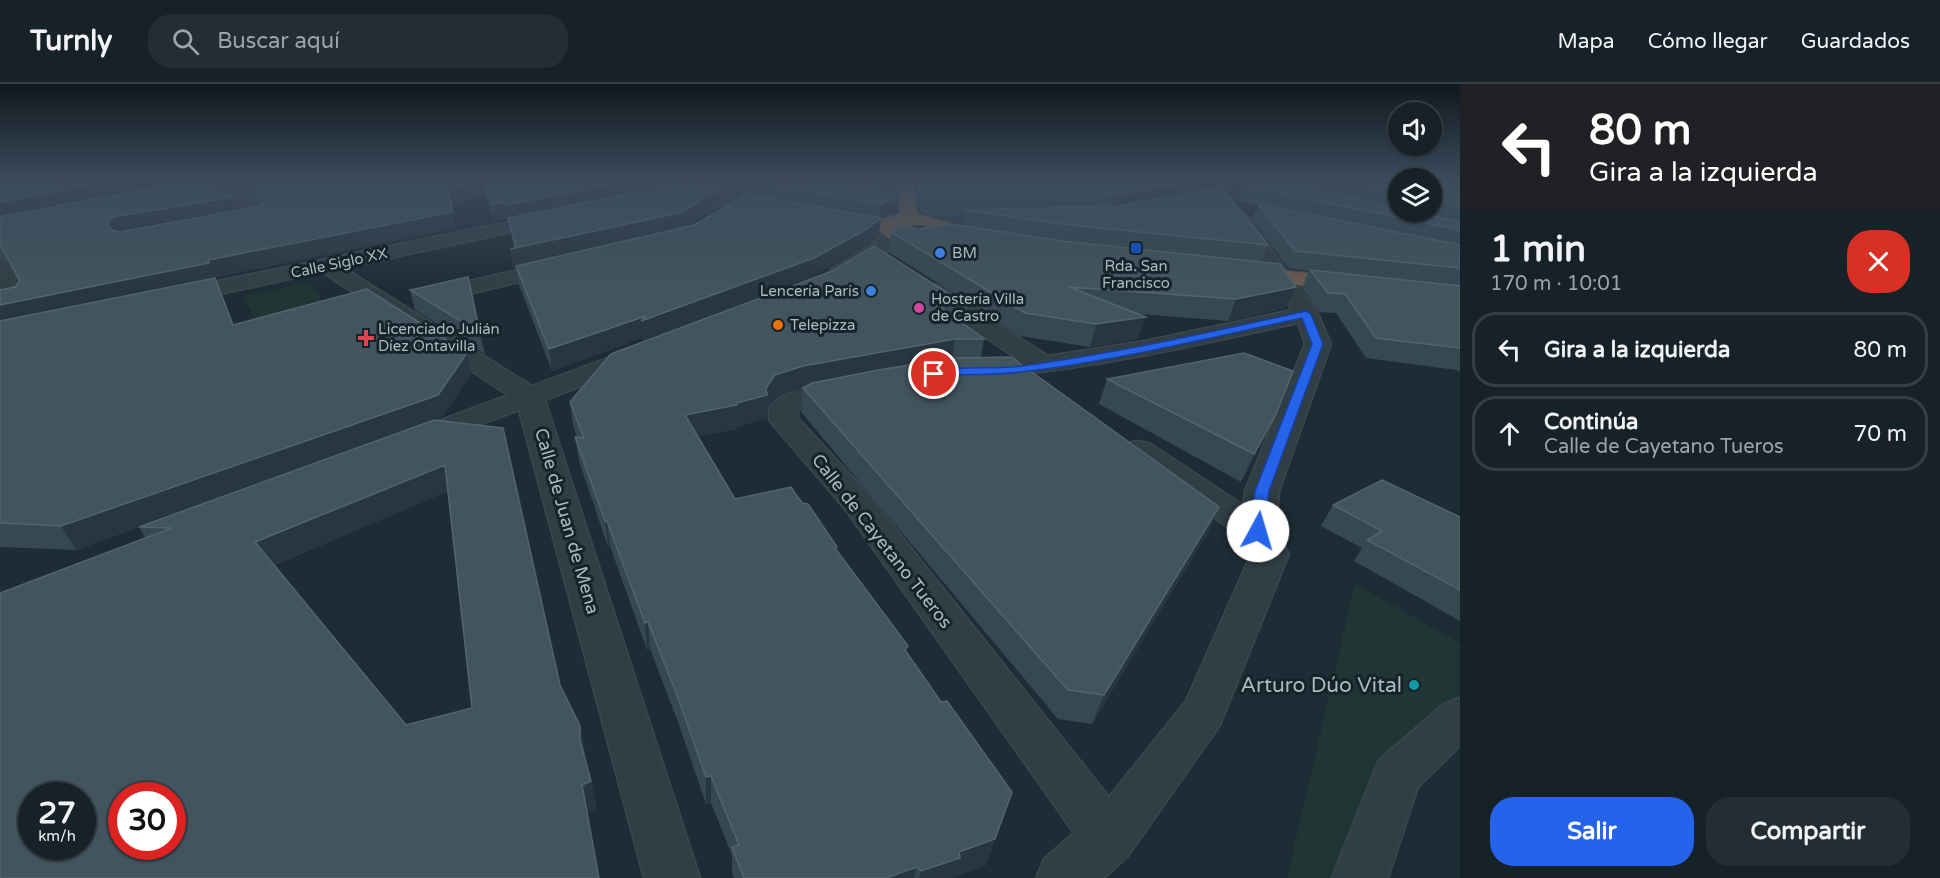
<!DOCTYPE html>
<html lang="es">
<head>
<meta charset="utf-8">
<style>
	body { margin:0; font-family:"Varela Round",sans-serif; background:#232e34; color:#f1f3f6; height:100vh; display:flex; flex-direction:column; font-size:22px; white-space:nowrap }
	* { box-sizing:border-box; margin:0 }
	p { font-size:20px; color:#9ea3a8 }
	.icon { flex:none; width:33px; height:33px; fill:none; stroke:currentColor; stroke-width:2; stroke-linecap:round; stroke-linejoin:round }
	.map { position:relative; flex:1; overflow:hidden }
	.details { display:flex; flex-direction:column; background:#162128; width:480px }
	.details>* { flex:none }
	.top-card { background:#202124; color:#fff; overflow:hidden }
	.buttons { position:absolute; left:1388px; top:18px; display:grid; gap:12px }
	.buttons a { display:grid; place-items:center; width:54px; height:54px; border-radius:50%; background:#162128; box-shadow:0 2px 4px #0004,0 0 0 2px #353e45; font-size:30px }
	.speed { position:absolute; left:18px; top:698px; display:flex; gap:12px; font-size:30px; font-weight:700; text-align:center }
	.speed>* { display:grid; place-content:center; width:78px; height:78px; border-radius:50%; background:#162128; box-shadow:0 2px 4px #0004,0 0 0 2px #353e45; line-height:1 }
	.speed small { font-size:15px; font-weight:400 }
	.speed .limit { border:9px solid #d22; background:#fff; color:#111 }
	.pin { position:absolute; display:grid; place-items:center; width:51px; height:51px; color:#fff; margin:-26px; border:3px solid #fff; border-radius:50%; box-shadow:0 2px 6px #0007 }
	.me { position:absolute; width:66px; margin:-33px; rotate:6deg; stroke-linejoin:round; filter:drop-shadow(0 0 4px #0008) }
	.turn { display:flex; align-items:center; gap:21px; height:126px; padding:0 30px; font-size:27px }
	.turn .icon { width:78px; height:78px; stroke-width:2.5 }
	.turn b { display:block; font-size:42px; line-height:51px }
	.round { display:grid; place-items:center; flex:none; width:63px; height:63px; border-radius:24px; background:#232e34 }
	.summary { display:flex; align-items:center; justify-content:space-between; height:102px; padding:0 30px }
	h1 { font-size:36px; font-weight:700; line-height:45px }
	.primary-button { display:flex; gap:12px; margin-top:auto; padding:12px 30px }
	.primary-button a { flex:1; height:69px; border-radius:24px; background:#2563eb; color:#fff; font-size:24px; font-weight:700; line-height:69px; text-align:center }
	.primary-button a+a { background:#232e34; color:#f1f3f6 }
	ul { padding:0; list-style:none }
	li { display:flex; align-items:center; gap:18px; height:75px; margin:0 12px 9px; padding:0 18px; border:3px solid #353e45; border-radius:24px }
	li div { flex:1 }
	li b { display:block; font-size:22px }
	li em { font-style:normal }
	header { display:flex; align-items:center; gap:36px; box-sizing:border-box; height:84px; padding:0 30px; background:#162128; border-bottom:2px solid #353e45 }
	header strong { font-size:28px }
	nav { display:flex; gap:33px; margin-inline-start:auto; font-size:21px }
	.search { width:420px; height:54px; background:#232e34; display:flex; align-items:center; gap:15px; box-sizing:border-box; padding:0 21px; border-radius:24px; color:#9ea3a8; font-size:22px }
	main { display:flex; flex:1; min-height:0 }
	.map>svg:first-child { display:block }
	.green { fill:#203634 }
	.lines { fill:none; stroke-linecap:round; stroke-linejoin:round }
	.street-casing { stroke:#3b474f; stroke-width:3 }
	.highway-casing { stroke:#3c4950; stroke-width:3 }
	.street { fill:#313e45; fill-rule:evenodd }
	.highway { fill:#6c5a4e; fill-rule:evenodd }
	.wall { fill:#364852; fill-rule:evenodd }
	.shaded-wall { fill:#273741 }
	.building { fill:#42545e; stroke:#53646e; stroke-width:1.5; fill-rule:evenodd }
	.route { fill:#2563eb; stroke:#184099; stroke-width:1.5 }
	.transit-dot { fill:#1a4fb4; stroke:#17232a; stroke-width:2 }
	.shop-dot { fill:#3f7fe0; stroke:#17232a; stroke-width:2 }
	.hotel-dot { fill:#d1479c; stroke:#17232a; stroke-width:2 }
	.food-dot { fill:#e8710a; stroke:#17232a; stroke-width:2 }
	.health-dot { fill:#e0444e; stroke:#17232a; stroke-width:2 }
	.culture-dot { fill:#0f9aa8; stroke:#17232a; stroke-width:2 }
	.labels { text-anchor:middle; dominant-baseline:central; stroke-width:6; stroke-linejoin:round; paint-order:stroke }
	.far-poi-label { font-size:15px; fill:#abb9c3; stroke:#17232a; text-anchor:start }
	.far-street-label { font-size:15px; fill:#abb9c3; stroke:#17232a }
	.street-label { font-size:18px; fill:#abb9c3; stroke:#17232a }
	.near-poi-label { font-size:21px; fill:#abb9c3; stroke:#17232a; text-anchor:end }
</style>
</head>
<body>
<header>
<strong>Turnly</strong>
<div class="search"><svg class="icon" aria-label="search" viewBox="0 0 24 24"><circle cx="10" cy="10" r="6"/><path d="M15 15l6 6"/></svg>Buscar aquí</div>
<nav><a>Mapa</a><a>Cómo llegar</a><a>Guardados</a></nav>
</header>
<main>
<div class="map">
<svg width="1460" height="794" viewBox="0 0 1460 794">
	<rect width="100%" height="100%" fill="#1e2c35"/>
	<path class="green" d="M 309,198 L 332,229 L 261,245 L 243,212 Z
		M 1355,500 L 1460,559 L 1460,628 L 1353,794 L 1287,794 Z"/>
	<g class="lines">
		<g class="street-casing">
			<path id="street" d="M 215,95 L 247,95 L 245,98 L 220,104 L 259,119 L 269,132 L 266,136 L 226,144 L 219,142 L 217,138 L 219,134 L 248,129 L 201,108 L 165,116 L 159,115 L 157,111 L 159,107 Z
				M 591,95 L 629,95 L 778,121 L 784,122 L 787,126 L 784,130 L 778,131 L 599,100 Z
				M 1292,95 L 1325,95 L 1317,100 L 1248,114 L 1240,109 L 1242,105 Z
				M 1239,128 L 1245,129 L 1318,230 L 1331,260 L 1279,407 L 1276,447 L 1289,470 L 1220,641 L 1128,772 L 1104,794 L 1036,794 L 1044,775 L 1074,749 L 845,425 L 774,342 L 769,336 L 769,325 C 781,304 832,295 855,300 L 859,306 L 855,312 L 812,320 L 798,326 L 798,334 L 869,411 L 1109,713 L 1186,617 L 1251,470 L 1243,454 L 1127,373 L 1122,366 L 1127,359 L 1138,357 L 1149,359 L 1243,421 L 1245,407 L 1305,260 L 1298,239 C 1193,262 1089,286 982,294 L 973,292 L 969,286 L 973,280 L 1018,275 L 921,211 L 918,206 L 921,201 L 929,199 L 937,201 L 1048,272 L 1145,257 L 1292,226 L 1230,133 L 1233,129 Z
				M 552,129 L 558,130 L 561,134 L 558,138 L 344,184 L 532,302 L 630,266 L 639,263 L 648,266 L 652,271 L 648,276 L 545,316 L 700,794 L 644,794 L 519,326 L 418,364 L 407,361 L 403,355 L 407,349 L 508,311 L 322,188 L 174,220 L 166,218 L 163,213 L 166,208 L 174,206 Z
				M 1007,131 L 1013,132 L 1016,136 L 1013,140 L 934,144 L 927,142 L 925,138 L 927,134 L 934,132 Z
				M 894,145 L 901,147 L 904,151 C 894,165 862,188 846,195 C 841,197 837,196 831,195 L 828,190 L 831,185 L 865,165 L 887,147 Z
				M 562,176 L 569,178 L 572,182 L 569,186 L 428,220 L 420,218 L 417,213 L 420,208 Z
				M 0,177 L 7,179 L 10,183 L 28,214 L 25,219 L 0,225 L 0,211 L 4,210 L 0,203 Z
				M 1460,614 L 1460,662 L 1418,703 L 1388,794 L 1332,794 L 1379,676 L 1444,620 Z"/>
		</g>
		<g class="highway-casing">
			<path id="highway" d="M 896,95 L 912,95 L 918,130 L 952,139 L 958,149 C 943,170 890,164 877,144 L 882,135 L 900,130 ZM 903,141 L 924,141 L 938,147 C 924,153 908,151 896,143 Z
				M 1244,183 L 1351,193 L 1359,195 L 1362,200 L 1359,205 L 1351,207 L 1236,194 L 1233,189 L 1236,184 Z"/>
		</g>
		<use href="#street" class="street"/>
		<use href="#highway" class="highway"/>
	</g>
	<path class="wall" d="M 0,95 L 200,95 L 195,96 L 240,126 L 261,122 L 263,121 L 260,117 L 228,105 L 224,95 L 640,95 L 641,108 L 677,101 L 644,95 L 897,95 L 896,110 L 898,128 L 881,135 L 879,150 L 864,163 L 813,192 L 643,257 L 642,254 L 552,287 L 519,201 L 516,183 L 513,184 L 510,165 L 514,164 L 509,136 L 507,137 L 507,134 L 495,136 L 485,111 L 451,121 L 456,144 L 215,193 L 233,241 L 471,290 L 443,332 L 364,361 L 434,336 L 560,601 L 580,642 L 585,669 L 585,675 L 591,697 L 596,724 L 587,729 L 599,794 L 145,454 L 139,443 L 76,466 L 0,463 L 0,206 L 15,203 L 20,197 L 12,182 L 8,177 L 0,175 ZM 718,108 L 744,112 L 694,141 L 683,144 L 718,123 ZM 448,407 L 472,624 L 406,641 L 275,481 Z
		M 913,95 L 1277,95 L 1224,105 L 1268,161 L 1261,178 L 1286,224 L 1228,237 L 1140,230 L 1138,255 L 1090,263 L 1020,252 L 889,168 L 891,148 L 919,145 L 962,142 L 964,131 L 933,132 L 920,128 Z
		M 1305,95 L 1398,95 L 1398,128 L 1431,128 L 1431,95 L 1460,95 L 1460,288 L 1456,286 L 1366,274 L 1336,229 L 1319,228 L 1302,204 L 1309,187 L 1288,184 L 1252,135 L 1258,121 L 1239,117 L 1245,102 L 1302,102 Z
		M 832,187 L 968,222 L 965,240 L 984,255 L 981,273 L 1219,423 L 1207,450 L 1092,640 L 1058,635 L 801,328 L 803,304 L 805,303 L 774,314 L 767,325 L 766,334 L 737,343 L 737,345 L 697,352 L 735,415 L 837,466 L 907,568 L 986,781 L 954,793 L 954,794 L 734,794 L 732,789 L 732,771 L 711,719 L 706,720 L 678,638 L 650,565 L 647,566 L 610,462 L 608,463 L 579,377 L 575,353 L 577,353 L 573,341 L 570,318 Z
		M 410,206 L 480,249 L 485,270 L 415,226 Z
		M 1107,295 L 1263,357 L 1241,398 L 1099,320 Z
		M 1333,421 L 1460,433 L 1460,537 L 1354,477 L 1362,464 L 1321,442 Z"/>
	<path class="shaded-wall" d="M 0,95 L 35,95 L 0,102 Z
		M 119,95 L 200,95 L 0,135 L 0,118 Z
		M 636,95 L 640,95 L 641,109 L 507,137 L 505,121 Z
		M 1205,95 L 1277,95 L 1112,127 L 1116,111 Z
		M 482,96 L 485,111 L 451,121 L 448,106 Z
		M 718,107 L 718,123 L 679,146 L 513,184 L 510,165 Z
		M 235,113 L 240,128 L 115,157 L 108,141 L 111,134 L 119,132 Z
		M 899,113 L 898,128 L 881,135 L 879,150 L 864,163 L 813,192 L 643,257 L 642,254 L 552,287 L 549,265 L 879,135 L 881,120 Z
		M 504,118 L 507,134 L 495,136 L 492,121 Z
		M 453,128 L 456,144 L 215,193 L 208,176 Z
		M 209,179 L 216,196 L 0,243 L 0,221 Z
		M 1296,203 L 1286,224 L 1228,237 L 1236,215 Z
		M 1146,233 L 1138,255 L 1090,263 L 1096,240 Z
		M 955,255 L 952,277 L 802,304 L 774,314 L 767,325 L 766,334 L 737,343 L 737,345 L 686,354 L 685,331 L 737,319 L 766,304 L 775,291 L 803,282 Z
		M 467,269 L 471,290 L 443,332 L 76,466 L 61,442 Z
		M 1276,330 L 1263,357 L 1241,398 L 1254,370 Z
		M 445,381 L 452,406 L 267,484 L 255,458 Z
		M 1219,423 L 1207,450 L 1092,640 L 1104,611 Z
		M 605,437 L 607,437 L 610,462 L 608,463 Z
		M 648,538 L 650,565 L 647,566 L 645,539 Z
		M 580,642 L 585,669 L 585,684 L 580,656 Z
		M 711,692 L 711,719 L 706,720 L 706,693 Z
		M 591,697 L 596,724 L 587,729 L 582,701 Z
		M 1012,708 L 986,781 L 954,793 L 954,794 L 919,794 L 921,787 L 959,768 Z
		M 917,783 L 914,794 L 886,794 Z"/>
	<path class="building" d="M 28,95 L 119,95 L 0,118 L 0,100 Z
		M 237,95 L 636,95 L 505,121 L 504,118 L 492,121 L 482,96 L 448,106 L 453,128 L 208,176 L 209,179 L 0,221 L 0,206 L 15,203 L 20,197 L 2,164 L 0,162 L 0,133 L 194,96 L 235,113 L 119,132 L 111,134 L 108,141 L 112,146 L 120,148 L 261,122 L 266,116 L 255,102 Z
		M 730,95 L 801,95 L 899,110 L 899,113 L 881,120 Z
		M 918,95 L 1205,95 L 1116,111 L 935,116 L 922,113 Z
		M 1328,95 L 1398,95 L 1398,110 Z
		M 1431,95 L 1460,95 L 1460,124 L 1431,118 Z
		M 1276,97 L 1398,124 L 1398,128 L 1413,128 L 1460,138 L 1460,146 L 1245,102 Z
		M 678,100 L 718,107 L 679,129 L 510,165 L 516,164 L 508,134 Z
		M 1222,103 L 1268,161 L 1062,140 L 964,126 L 1117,122 Z
		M 746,111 L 881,134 L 865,146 L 814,174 L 641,237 L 646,232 L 549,265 L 516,182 L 694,141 Z
		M 1258,120 L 1460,161 L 1460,184 L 1295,167 Z
		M 950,140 L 1062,157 L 1280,180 L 1296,203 L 1236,215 L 1069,203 L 1146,233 L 1096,240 L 1025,229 L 891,148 L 900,141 L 919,145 Z
		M 874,162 L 968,222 L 931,216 L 984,255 L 955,255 L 803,282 L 775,291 L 766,304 L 767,311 L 737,319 L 737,321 L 685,331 L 735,415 L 791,403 L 802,419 L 808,420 L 837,463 L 835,464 L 908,562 L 905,566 L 941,618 L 947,617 L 1012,708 L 995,755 L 959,768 L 960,774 L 921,787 L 917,783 L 886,794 L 744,794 L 732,763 L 739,761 L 711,692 L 706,693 L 677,611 L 648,538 L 645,539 L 607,437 L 605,437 L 575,353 L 584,354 L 570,318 L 611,270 L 832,187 Z
		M 1310,186 L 1460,202 L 1460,264 L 1376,254 L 1345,210 L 1328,209 Z
		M 468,193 L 480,249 L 410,206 Z
		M 215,194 L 233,241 L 367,205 L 467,269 L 438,311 L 61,442 L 0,439 L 0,237 Z
		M 1244,269 L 1293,287 L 1276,330 L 1254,370 L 1107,295 Z
		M 1011,273 L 1219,423 L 1104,611 L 1068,606 L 803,304 L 812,299 L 884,285 L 956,274 Z
		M 434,336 L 503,344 L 560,601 L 580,642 L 580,656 L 591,697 L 582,701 L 599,794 L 0,794 L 0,509 L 172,444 L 139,443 ZM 445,381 L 472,624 L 406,641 L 255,458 ZM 32,711 L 82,711 L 82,762 L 32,762 ZM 122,711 L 172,711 L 172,762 L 122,762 Z
		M 1382,396 L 1460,433 L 1460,506 L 1367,456 L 1382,447 L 1333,421 Z"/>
	<linearGradient id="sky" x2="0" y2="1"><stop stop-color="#10181d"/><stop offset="0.46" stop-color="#3b4b5c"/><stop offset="1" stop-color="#3b4b5c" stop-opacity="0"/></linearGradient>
	<rect width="1460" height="206" fill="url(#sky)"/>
	<path class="route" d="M 1306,227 L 1311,230 L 1323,260 L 1269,407 L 1265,447 L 1258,452 L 1250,447 L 1255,407 L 1312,260 L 1302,234 C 1209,254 1115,277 1021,288 C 992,292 963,289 934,293 L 929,290 L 930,288 C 961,281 991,286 1022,282 C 1117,269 1212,248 1306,227 Z"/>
	<rect class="transit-dot" x="1130" y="158" width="12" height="12" rx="3"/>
	<g class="shop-dot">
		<circle cx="940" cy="169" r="6"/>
		<circle cx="871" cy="207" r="6"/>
	</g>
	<circle class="hotel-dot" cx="919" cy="224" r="6"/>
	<circle class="food-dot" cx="778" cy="241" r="6"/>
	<path class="health-dot" d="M363 245h6v6h6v6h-6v6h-6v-6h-6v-6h6z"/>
	<circle class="culture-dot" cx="1414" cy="601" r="6"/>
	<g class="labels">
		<g class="far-poi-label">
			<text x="952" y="169">BM</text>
			<text x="1136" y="182" text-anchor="middle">Rda. San<tspan x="1136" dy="17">Francisco</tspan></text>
			<text x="859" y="207" text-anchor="end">Lencería París</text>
			<text x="931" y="215">Hostería Villa<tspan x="931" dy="17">de Castro</tspan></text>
			<text x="790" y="241">Telepizza</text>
			<text x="378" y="245">Licenciado Julián<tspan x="378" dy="17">Díez Ontavilla</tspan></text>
		</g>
		<g class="far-street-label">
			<text transform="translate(339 179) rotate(-12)">Calle Siglo XX</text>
		</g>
		<g class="street-label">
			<text transform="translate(567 437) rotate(74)">Calle de Juan de Mena</text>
			<text transform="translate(882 457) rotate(52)">Calle de Cayetano Tueros</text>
		</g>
		<g class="near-poi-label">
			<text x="1402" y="601">Arturo Dúo Vital</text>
		</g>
	</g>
</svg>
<div class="buttons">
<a><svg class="icon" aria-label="sound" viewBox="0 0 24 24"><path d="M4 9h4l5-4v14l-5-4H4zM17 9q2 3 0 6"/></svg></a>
<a><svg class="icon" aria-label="layers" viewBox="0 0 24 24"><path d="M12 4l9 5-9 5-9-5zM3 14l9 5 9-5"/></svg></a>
</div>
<div class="speed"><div>27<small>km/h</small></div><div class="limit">30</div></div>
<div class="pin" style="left:934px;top:290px;background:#d93025"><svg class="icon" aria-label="arrive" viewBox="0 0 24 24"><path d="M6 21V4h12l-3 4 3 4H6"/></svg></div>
<svg class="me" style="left:1258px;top:447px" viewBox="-20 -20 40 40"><circle r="19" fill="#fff"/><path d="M0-13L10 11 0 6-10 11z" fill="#2563eb"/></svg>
</div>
<section class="details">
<div class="top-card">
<div class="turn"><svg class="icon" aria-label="left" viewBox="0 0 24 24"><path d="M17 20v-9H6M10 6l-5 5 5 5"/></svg><div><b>80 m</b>Gira a la izquierda</div></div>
</div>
<div class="summary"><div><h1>1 min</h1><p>170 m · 10:01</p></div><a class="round" style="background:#d93025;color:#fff"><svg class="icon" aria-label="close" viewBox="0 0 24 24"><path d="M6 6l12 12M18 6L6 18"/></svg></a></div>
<ul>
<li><svg class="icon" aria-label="left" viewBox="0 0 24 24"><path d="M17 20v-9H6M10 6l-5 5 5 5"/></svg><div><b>Gira a la izquierda</b></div><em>80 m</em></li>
<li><svg class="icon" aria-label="ahead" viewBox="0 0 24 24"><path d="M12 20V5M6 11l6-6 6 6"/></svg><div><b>Continúa</b><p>Calle de Cayetano Tueros</p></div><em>70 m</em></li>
</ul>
<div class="primary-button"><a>Salir</a><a>Compartir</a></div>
</section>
</main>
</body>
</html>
